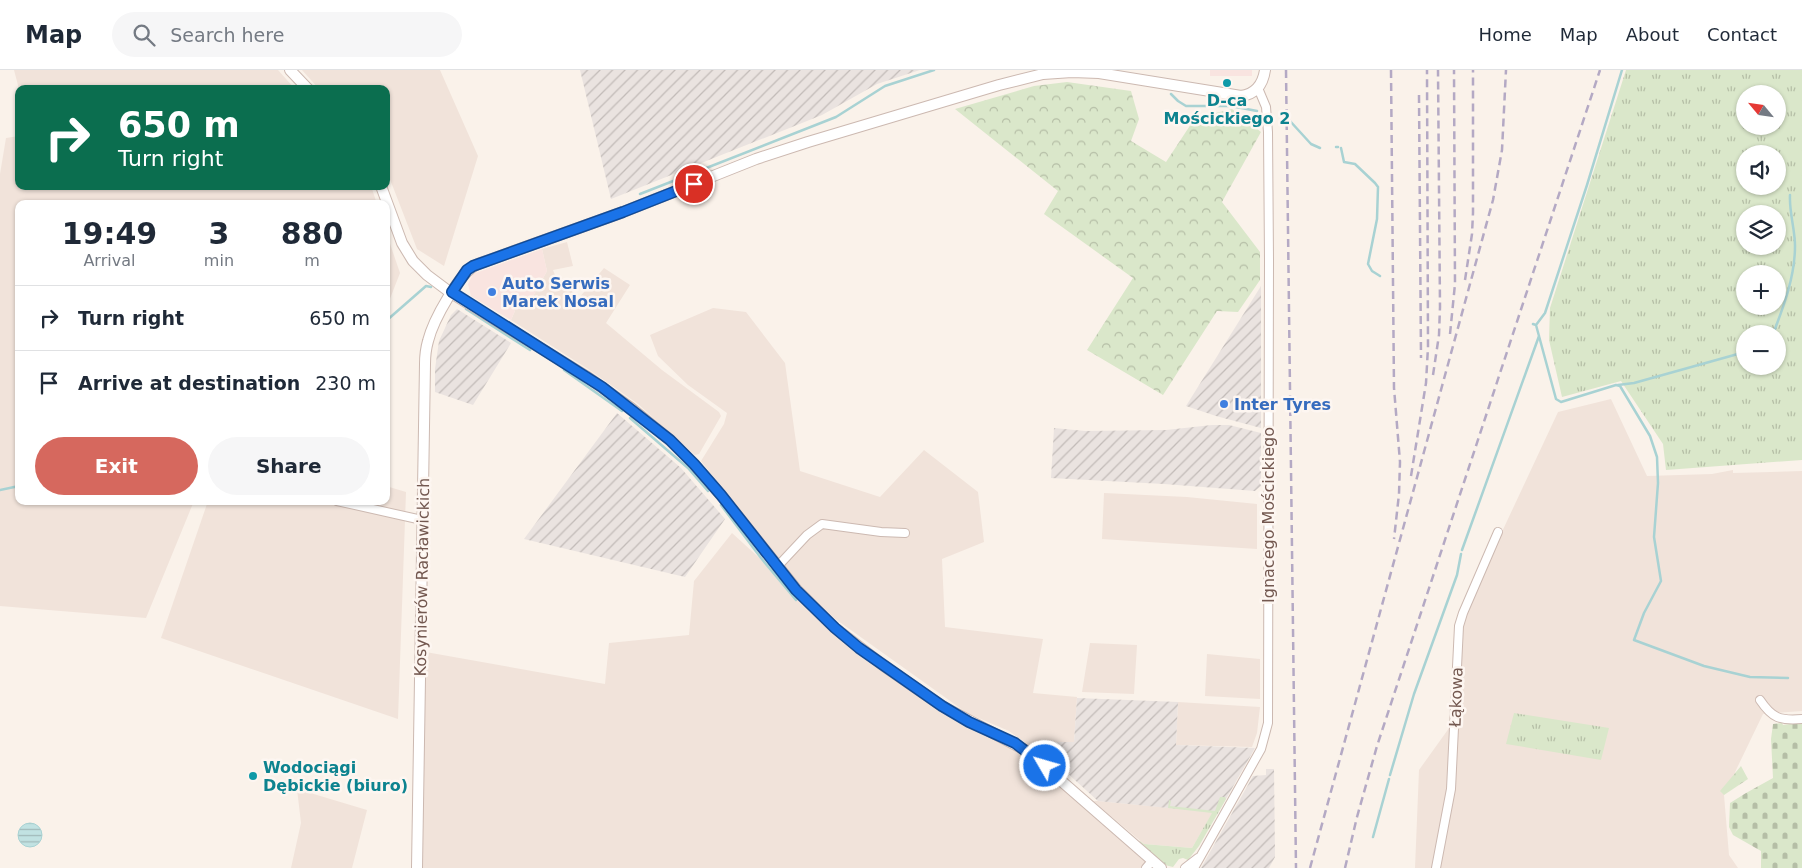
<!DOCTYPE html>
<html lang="en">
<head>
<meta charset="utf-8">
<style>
	body { margin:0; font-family:"DejaVu Sans",sans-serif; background:#f6f6f7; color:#1f2937; height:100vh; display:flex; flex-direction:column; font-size:19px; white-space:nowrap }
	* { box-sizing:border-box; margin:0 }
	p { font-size:16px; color:#747a83 }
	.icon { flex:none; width:28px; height:28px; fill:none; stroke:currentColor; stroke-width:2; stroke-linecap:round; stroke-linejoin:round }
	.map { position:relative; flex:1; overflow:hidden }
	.panel { position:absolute; left:15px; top:130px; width:375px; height:305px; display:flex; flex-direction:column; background:#fff; border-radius:10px; box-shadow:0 1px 4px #0004 }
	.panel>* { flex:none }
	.banner { position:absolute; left:15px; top:15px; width:375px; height:105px; border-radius:10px; box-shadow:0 1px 4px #0004; background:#0b6e4f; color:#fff; overflow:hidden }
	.needle { width:32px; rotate:299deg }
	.buttons { position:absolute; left:1736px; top:15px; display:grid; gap:10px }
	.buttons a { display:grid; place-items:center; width:50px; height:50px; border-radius:50%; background:#fff; box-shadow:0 1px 4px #0004; font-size:25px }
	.pin { position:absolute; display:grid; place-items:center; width:42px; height:42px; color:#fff; margin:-21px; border:2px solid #fff; border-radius:50%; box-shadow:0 1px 5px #0007 }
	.me { position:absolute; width:55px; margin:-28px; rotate:308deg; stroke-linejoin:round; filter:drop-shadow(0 0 4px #0008) }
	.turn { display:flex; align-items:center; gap:18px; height:105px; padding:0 20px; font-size:22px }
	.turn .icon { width:65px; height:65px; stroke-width:2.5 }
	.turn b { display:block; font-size:35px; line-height:42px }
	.eta { display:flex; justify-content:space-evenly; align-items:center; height:85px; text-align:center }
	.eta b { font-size:30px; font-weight:800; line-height:35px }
	.primary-button { display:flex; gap:10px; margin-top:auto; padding:10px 20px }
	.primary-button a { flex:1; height:58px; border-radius:30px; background:#d6685e; color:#fff; font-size:20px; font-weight:800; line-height:58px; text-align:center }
	.primary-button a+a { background:#f6f6f7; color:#1f2937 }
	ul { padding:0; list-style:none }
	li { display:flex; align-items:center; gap:15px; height:65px; padding:0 20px; border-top:1px solid #e0e1e3 }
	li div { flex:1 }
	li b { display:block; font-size:19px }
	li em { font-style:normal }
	header { display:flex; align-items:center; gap:30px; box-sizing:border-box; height:70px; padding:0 25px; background:#fff; border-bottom:1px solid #e0e1e3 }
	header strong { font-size:24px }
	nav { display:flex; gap:28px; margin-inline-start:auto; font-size:18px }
	.search { width:350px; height:45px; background:#f6f6f7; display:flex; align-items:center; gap:12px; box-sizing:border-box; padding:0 18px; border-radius:28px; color:#747a83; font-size:19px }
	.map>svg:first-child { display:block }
	.residential { fill:#f1e3da }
	.commercial { fill:#f9e4e0 }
	.industrial { fill:url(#industrial-furrows) }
	.grass { fill:url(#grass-tufts); fill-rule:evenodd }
	.forest { fill:url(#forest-crowns) }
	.cemetery { fill:url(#cemetery-stones) }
	.water { fill:url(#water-rules); stroke:#a8d2d3 }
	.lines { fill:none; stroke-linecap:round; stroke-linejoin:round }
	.stream { stroke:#a8d2d3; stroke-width:2.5 }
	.minor-casing { stroke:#ccb9b1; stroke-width:10 }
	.tertiary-casing { stroke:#ccb9b1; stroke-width:12 }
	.minor { stroke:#fff; stroke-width:8 }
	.tertiary { stroke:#fff; stroke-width:10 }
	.rail { stroke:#b4a9c4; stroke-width:2.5; stroke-dasharray:8 5; stroke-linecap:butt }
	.route-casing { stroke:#114b97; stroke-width:12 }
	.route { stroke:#1a73e8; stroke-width:9 }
	.culture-dot { fill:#0f9aa8; stroke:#fdf6f1; stroke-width:2 }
	.shop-dot { fill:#3f7fe0; stroke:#fdf6f1; stroke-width:2 }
	.labels { text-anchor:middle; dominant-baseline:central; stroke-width:5; stroke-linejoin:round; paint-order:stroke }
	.culture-label { font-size:16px; font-weight:bold; fill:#0d838f; stroke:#fdf6f1 }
	.shop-label { font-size:16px; font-weight:bold; fill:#366cbe; stroke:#fdf6f1; text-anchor:start }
	.street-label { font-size:16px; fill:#735850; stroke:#fdf6f1 }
</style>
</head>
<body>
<header>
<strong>Map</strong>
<div class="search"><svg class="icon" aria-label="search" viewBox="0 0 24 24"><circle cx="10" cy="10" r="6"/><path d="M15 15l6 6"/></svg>Search here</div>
<nav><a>Home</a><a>Map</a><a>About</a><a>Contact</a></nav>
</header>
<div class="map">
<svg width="1802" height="798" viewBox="0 0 1802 798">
	<defs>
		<pattern id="industrial-furrows" width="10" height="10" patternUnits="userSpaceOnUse" patternTransform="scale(1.25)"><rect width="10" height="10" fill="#eae3e0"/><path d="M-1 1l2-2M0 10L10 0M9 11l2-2" fill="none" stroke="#c2bbb8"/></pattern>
		<pattern id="grass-tufts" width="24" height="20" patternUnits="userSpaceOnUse" patternTransform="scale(1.25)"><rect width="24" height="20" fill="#dae7ca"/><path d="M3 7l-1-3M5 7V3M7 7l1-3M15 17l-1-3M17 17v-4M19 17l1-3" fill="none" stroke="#b5bea6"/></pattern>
		<pattern id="forest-crowns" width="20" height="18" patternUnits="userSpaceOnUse" patternTransform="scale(1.25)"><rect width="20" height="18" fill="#dae7ca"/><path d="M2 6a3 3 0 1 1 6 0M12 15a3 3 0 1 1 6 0" fill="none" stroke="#b5bea6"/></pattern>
		<pattern id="cemetery-stones" width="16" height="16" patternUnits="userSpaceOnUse" patternTransform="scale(1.25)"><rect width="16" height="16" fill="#dae7ca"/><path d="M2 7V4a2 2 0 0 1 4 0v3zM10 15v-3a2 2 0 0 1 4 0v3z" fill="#b5bea6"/></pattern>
		<pattern id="water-rules" width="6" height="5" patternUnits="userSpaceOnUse" patternTransform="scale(1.25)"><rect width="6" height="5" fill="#c1e2e2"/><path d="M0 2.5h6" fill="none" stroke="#a1baba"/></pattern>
	</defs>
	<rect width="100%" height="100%" fill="#faf2ea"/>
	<path class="residential" d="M 14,0 L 278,0 L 295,19 L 19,19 Z
		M 302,0 L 440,0 L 478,86 L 444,196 L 417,179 L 386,99 L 386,19 L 319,19 Z
		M 19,66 L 19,116 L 371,116 L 377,134 L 19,134 L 19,431 L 194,431 L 146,548 L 0,536 L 0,104 L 6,68 Z
		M 386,162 L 400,203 L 386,239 Z
		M 567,172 L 573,196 L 553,200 L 555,205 L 579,228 L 604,198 L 630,215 L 606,253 L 662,300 L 719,342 L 721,346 L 699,384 L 695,385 L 638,334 L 588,299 L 511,250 L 515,241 L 509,237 L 513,229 L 527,228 L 531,230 L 547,201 L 542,179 Z
		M 713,238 L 746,242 L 785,293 L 800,401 L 880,427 L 924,380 L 978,422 L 984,472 L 942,489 L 945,557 L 1043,569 L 1033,623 L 1077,627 L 1074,672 L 1052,672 L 1050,691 L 1009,661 L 967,643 L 834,548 L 806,521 L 778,490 L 701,391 L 724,354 L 727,343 L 688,315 L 658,286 L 650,265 Z
		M 1611,329 L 1647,406 L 1712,404 L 1733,400 L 1733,403 L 1802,401 L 1802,641 L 1763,644 L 1724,725 L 1729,785 L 1738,798 L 1415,798 L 1419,700 L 1457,647 L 1463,552 L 1493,481 L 1558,342 Z
		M 386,416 L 406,422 L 398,649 L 161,568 L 208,431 L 386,431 Z
		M 1104,423 L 1187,427 L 1257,434 L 1257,479 L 1102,469 Z
		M 732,463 L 813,537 L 1029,691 L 1163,798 L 416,798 L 420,581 L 605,614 L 609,573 L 689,565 L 694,511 Z
		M 1090,573 L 1137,575 L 1134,624 L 1082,622 Z
		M 1207,584 L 1260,589 L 1260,629 L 1205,626 Z
		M 1178,632 L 1260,637 L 1257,663 L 1252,677 L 1176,675 Z
		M 297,719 L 367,740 L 352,798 L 291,798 L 301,753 Z
		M 1093,731 L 1098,731 L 1213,742 L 1192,778 L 1144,774 Z"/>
	<path class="commercial" d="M 1210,0 L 1252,0 L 1252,6 L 1210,6 Z
		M 542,179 L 547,201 L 531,230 L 527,228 L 523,234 L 513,229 L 509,236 L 515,241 L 511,250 L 471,226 L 468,214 L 473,204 Z"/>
	<path class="industrial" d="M 580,0 L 920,0 L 877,14 L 822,45 L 611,129 Z
		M 1261,216 L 1261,358 L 1216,346 L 1186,336 Z
		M 457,239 L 511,273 L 473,335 L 435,322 L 435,299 L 439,271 L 451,245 Z
		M 617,343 L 681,398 L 725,449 L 685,507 L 524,469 Z
		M 1212,355 L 1229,355 L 1261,363 L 1261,416 L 1255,421 L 1164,414 L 1051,408 L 1054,358 L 1085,361 L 1166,360 Z
		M 1077,628 L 1178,632 L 1176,675 L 1255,678 L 1218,743 L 1098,731 L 1055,692 L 1055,672 L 1074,672 Z
		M 1266,699 L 1274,699 L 1275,787 L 1269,798 L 1201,798 L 1253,706 L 1266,705 Z"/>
	<path class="grass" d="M 1626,0 L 1802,0 L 1802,390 L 1666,400 L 1663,374 L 1621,311 L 1562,327 L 1549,270 L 1550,238 ZM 1745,24 L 1778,24 L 1778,56 L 1745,56 ZM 1745,84 L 1778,84 L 1778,116 L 1745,116 ZM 1745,144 L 1778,144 L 1778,176 L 1745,176 ZM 1745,204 L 1778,204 L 1778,236 L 1745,236 ZM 1745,264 L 1778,264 L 1778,296 L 1745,296 Z
		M 1514,643 L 1609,658 L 1601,690 L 1506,674 Z
		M 1220,727 L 1225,727 L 1226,729 L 1199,776 L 1188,790 L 1183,788 L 1179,789 L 1173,797 C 1159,795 1148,783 1137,774 L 1140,771 L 1144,774 L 1192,778 L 1212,743 L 1168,738 L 1169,730 L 1171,731 L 1170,736 L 1215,741 Z"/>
	<path class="forest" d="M 1067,12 L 1131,21 L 1139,49 L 1131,71 L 1166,92 L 1195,48 L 1232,39 L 1261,62 L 1222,132 L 1260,182 L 1260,210 L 1238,242 L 1217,241 L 1163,325 L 1087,280 L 1133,208 L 1044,144 L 1058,121 L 955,39 L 1034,16 Z
		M 1741,696 L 1748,709 L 1724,725 L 1720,721 Z"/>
	<path class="cemetery" d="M 1802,652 L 1802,798 L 1761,798 L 1761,781 L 1733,765 L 1729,757 L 1730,733 L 1746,723 L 1773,708 L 1771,669 L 1773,654 L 1782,653 L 1783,655 Z"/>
	<path class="water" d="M18 765a12 12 0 1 1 24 0a12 12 0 1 1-24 0Z"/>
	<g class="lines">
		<path class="stream" d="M 1171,24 L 1178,31 L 1186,36 L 1231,36 L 1257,41
			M 1290,51 L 1311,74 L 1320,78
			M 1336,77 L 1338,77
			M 1341,78 L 1344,92 L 1355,94 L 1375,113 L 1378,117 L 1377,149 L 1368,194 L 1372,201 L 1380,206
			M 640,124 L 836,47 L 885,16 L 934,0
			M 466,239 L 530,280
			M 386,251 L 426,216 L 431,217
			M 1533,254 L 1536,255 L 1556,329 L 1561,332 L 1616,315 L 1620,316 L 1650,366 L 1657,387 L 1658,413 L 1654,467 L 1661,511 L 1644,543 L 1634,570 L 1704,596 L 1750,607 L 1788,608
			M 1536,255 L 1545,243 L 1587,115 L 1622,0
			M 1773,264 C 1784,236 1795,206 1795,176 C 1795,159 1789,142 1790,125
			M 564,300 L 622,341
			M 1618,315 L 1634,313 L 1745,282
			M 630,348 L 688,398 L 708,421
			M 0,420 L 19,416
			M 721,435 L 761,488 L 796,530
			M 1462,480 L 1539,266
			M 1390,705 L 1414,624 L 1457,505 L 1461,484
			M 1373,767 L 1389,709"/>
		<g class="minor-casing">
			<path id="minor" d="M 337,431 L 422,450
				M 777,497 L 807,465 L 822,454 L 881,462 L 905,463
				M 1760,630 C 1772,648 1780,651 1802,649
				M 1146,798 L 1152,791
				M 1185,798 L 1198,788
				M 1194,798 L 1261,679 L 1268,653 L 1269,190 L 1268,62 L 1266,37 L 1258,18
				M 1436,798 L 1451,719 L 1459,556 L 1463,543 L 1498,462"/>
		</g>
		<g class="tertiary-casing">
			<path id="tertiary" d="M 290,0 L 308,19
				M 381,116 L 402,173 L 413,191 L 427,205 L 451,223 L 586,306 L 631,338 L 670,370 L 694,394 L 721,425 L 797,520 L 835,558 L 884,596 L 942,636 L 1027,681 L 1161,798
				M 417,798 L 425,294 C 425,286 426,278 428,271 C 433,251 459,202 478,194 L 623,142 L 756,89 L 808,72 L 999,15 L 1043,4 L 1072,2 L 1099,3 L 1241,26 C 1256,24 1263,14 1265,0"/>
		</g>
		<use href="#minor" class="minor"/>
		<use href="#tertiary" class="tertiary"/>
		<path class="rail" d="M 1286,0 L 1296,798
			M 1391,0 L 1394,318 L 1400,392 L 1399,424 L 1394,469
			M 1419,25 L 1421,288
			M 1465,210 L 1472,164 L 1473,143 L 1473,0
			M 1450,264 L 1455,214 L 1454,0
			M 1433,305 L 1439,265 L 1440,237 L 1438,0
			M 1411,406 L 1426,313 L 1428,277 L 1427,0
			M 1310,798 L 1493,130 L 1502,80 L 1506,0
			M 1345,798 L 1357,747 L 1377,676 L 1600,0"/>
	</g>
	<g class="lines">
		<g class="route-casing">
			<path id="route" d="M 694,114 L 623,142 L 473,196 L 467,200 L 452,222 L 602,317 L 670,370 L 694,394 L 721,425 L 796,520 L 835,558 L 859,578 L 942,636 L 969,652 L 1015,673 L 1045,696"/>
		</g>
		<use href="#route" class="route"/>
	</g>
	<g class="culture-dot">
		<circle cx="1227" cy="13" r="5"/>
		<circle cx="253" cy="706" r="5"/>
	</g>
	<g class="shop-dot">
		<circle cx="492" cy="222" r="5"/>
		<circle cx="1224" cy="334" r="5"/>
	</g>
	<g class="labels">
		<g class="culture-label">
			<text x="1227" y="30">D-ca<tspan x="1227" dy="18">Mościckiego 2</tspan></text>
			<text x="263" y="697" text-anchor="start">Wodociągi<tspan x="263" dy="18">Dębickie (biuro)</tspan></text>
		</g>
		<g class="shop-label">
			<text x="502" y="213">Auto Serwis<tspan x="502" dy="18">Marek Nosal</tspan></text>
			<text x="1234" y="334">Inter Tyres</text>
		</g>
		<g class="street-label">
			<text transform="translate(1268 445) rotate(-90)">Ignacego Mościckiego</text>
			<text transform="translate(422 507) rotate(-89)">Kosynierów Racławickich</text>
			<text transform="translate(1456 627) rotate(-88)">Łąkowa</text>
		</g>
	</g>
</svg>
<div class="buttons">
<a><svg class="needle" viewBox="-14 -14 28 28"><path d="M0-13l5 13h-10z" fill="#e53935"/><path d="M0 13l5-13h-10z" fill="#747a83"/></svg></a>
<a><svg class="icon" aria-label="sound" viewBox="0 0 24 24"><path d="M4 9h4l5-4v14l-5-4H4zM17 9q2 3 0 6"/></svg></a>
<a><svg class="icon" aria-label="layers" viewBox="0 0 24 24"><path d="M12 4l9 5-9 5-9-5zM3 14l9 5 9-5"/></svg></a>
<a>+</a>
<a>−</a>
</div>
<div class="pin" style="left:694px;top:114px;background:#d93025"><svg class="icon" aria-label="arrive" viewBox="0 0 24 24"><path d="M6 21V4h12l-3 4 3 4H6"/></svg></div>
<svg class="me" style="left:1045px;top:696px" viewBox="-20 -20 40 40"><circle r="17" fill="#1a73e8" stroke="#fff" stroke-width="3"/><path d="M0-11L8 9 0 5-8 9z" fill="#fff"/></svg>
<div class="banner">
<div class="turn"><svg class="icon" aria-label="right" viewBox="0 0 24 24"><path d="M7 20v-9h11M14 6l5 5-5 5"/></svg><div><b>650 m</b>Turn right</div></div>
</div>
<section class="panel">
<div class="eta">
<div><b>19:49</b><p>Arrival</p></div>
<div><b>3</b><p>min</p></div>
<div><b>880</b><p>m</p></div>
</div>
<ul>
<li><svg class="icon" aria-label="right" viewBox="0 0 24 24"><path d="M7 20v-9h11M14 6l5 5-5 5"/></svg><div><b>Turn right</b></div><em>650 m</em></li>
<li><svg class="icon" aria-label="arrive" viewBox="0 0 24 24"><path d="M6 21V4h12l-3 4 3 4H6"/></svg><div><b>Arrive at destination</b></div><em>230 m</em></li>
</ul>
<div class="primary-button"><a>Exit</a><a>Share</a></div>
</section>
</div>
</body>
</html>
